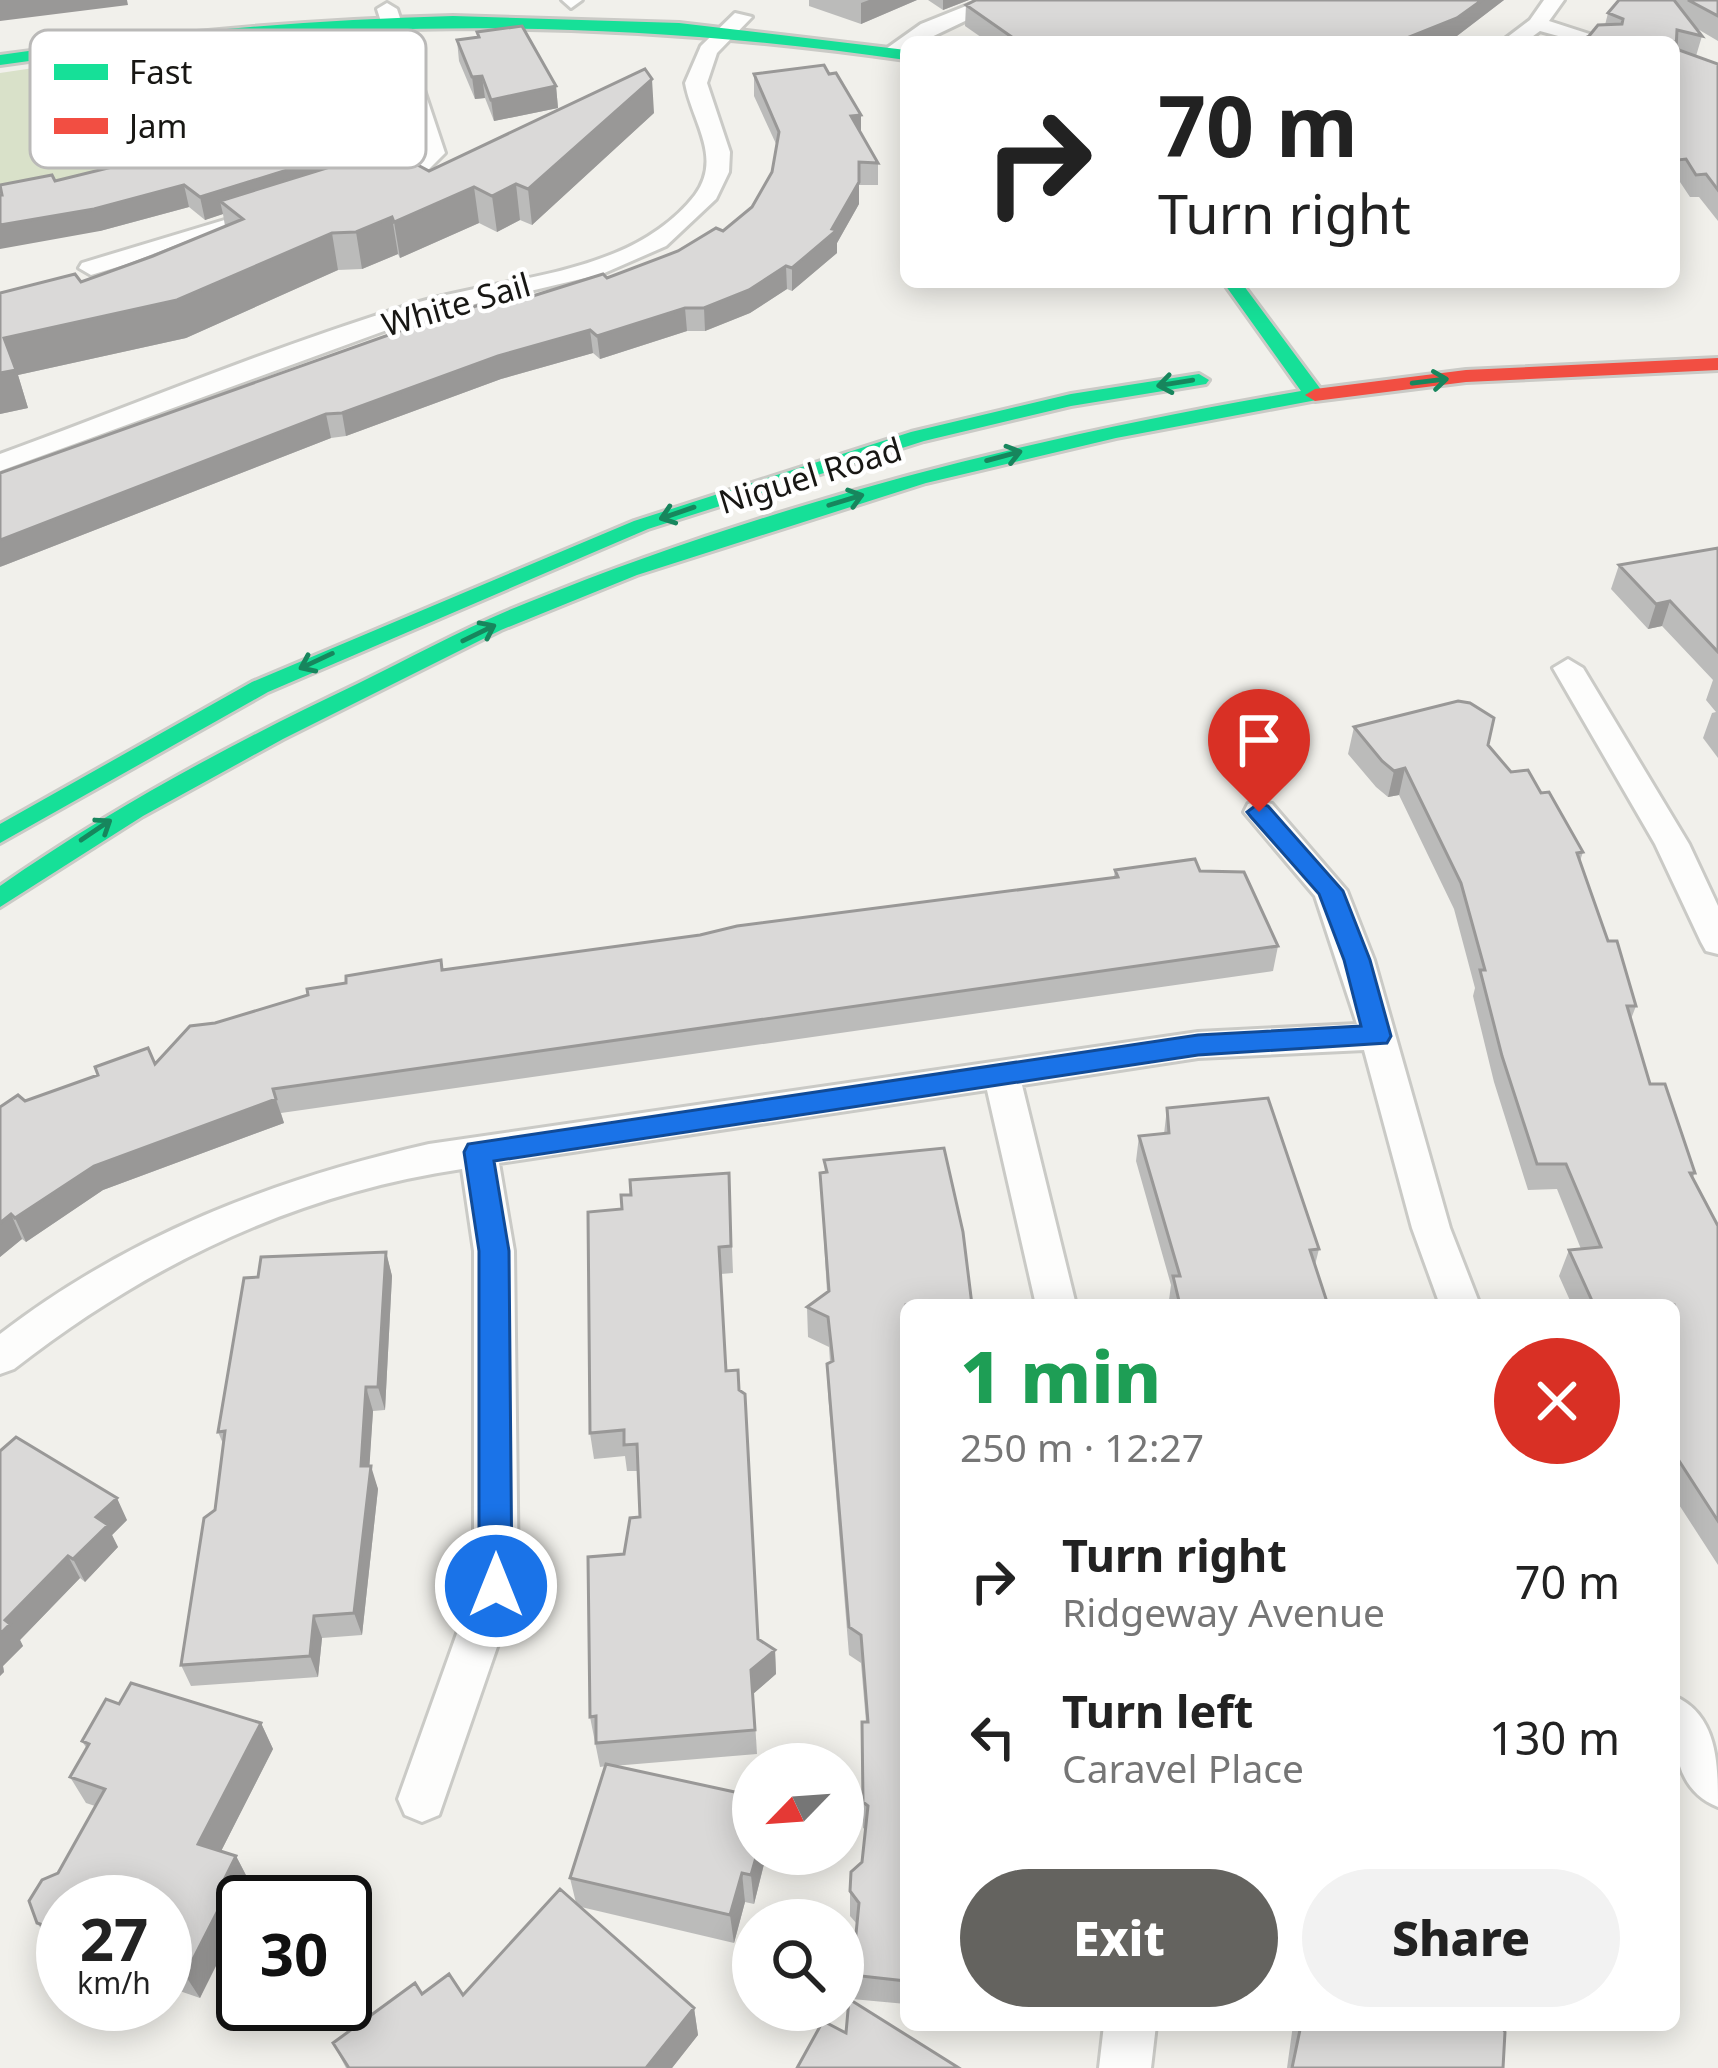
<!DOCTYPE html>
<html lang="en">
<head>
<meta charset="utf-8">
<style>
	body { margin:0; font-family:"Noto Sans",sans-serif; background:#f2f2f2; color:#222; height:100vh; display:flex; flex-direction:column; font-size:45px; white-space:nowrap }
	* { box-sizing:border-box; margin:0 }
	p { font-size:39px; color:#767676 }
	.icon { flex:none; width:66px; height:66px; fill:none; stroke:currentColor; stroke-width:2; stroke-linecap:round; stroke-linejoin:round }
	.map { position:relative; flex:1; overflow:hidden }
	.panel { position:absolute; left:900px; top:1299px; width:780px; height:732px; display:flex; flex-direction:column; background:#fff; border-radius:18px; box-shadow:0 6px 30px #0003 }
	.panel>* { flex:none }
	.top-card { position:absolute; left:900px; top:36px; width:780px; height:252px; border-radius:18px; box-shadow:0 6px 30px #0003; background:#fff; color:#222; overflow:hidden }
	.needle { width:78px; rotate:245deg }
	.tools { position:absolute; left:732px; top:1743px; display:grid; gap:24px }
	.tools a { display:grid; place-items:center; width:132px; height:132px; border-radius:50%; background:#fff; box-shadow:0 6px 30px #0003; font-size:60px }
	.speed { position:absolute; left:36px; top:1875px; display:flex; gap:24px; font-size:60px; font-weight:700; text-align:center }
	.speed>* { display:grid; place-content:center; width:156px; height:156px; border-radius:50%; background:#fff; box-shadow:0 6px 30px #0003; line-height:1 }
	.speed small { font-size:30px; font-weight:400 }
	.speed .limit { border:6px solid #111; border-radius:18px; background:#fff; color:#111 }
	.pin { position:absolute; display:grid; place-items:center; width:102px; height:102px; color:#fff; margin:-123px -51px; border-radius:50% 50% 50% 0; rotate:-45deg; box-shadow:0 0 12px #0007 }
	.pin .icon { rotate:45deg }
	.me { position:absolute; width:132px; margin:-66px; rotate:0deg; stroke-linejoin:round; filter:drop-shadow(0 0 9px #0008) }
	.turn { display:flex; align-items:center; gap:42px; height:252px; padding:0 60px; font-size:54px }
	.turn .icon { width:156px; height:156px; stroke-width:2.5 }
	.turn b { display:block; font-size:84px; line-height:102px }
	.round { display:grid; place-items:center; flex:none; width:126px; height:126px; border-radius:63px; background:#f2f2f2 }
	.headline { display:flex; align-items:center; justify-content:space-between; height:204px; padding:0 60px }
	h1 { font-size:72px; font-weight:800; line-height:90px; color:#1e9e55 }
	.primary-button { display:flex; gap:24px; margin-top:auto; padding:24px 60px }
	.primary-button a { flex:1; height:138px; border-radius:72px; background:#64635f; color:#fff; font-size:48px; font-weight:800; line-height:138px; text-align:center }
	.primary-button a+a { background:#f2f2f2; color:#222 }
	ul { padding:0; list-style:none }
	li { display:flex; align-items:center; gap:36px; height:156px; padding:0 60px }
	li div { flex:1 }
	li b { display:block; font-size:45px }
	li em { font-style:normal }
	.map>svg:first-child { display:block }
	.green { fill:#d9e1c9 }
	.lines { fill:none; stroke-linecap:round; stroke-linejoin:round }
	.street-casing { stroke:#cacac6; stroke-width:6 }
	.fast-casing { stroke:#cacac6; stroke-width:6 }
	.jam-casing { stroke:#cacac6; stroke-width:6 }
	.street { fill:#fdfdfc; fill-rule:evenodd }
	.fast { fill:#16e098; fill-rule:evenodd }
	.jam { fill:#f24e42; fill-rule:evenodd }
	.wall { fill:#bbbbba }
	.shaded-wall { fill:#999897 }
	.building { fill:#dad9d8; stroke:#999897; stroke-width:3 }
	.oneway { stroke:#17865d }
	.route { fill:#1a73e8; stroke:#114b97; stroke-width:3 }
	.labels { text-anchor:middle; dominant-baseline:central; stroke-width:9; stroke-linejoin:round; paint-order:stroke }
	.far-street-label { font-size:33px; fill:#181714; stroke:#fff }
	.key { fill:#fff; stroke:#bab9b8; stroke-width:3 }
	.key-label { font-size:33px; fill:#181714 }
</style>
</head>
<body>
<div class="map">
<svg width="1718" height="2068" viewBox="0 0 1718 2068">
	<rect width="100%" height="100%" fill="#f1f0eb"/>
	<path class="green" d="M 365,30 L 393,101 L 332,109 L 121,172 L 0,187 L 0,73 L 249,36 Z"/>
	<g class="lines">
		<g class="street-casing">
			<path id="street" d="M 562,0 L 582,0 L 571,8 Z
				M 981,0 L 1009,0 L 921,42 L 906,42 L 906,52 L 900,55 L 883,51 L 921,24 Z
				M 1544,0 L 1564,0 L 1549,21 L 1614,42 L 1580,42 L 1540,31 L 1525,42 L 1501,42 L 1530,20 Z
				M 387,3 L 397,9 L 445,153 L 429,169 L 374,187 L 363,180 L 366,175 L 422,151 L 377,9 Z
				M 735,13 L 752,17 L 717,53 L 707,83 L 730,152 L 729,172 L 716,199 L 666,246 L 602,274 L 428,315 L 0,471 L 0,454 C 137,404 272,347 412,304 C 478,284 550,280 615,253 C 645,241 675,221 695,195 C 723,157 692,122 685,83 L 701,46 Z
				M 258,210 L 270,217 L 266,222 L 91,275 L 79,268 L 82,263 Z
				M 1568,659 L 1583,668 L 1689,844 L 1718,906 L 1718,954 L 1706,951 L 1701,942 L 1655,844 L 1553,668 Z
				M 1260,801 L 1272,804 L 1347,891 L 1374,960 L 1450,1228 L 1480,1305 L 1440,1305 L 1412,1228 L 1364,1050 L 1198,1058 L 1022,1085 L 1076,1305 L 1036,1305 L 987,1090 L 499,1163 L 514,1251 L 518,1586 L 439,1815 L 422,1822 L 405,1815 L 398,1799 L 474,1586 L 474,1251 L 462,1169 C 294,1194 147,1265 14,1369 L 0,1374 L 0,1334 C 129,1235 272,1180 429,1144 L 1198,1032 L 1357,1024 L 1315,896 L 1244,812 L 1248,804 Z
				M 1674,1696 C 1718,1715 1718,1764 1718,1807 C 1671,1788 1674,1739 1674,1696 Z
				M 1104,2025 L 1156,2025 L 1151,2068 L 1099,2068 Z"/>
		</g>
		<g class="fast-casing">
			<path id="fast" d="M 453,16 L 679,23 L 906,50 L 906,60 C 590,15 315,19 0,65 L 0,55 C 151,34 300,20 453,16 Z
				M 1223,282 L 1241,282 L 1325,395 L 1322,399 L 1116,438 L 926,483 L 637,575 L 501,630 L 283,739 L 143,816 L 0,907 L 0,886 C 113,807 233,743 357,684 C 414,656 470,625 529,602 C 778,501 1037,436 1301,391 Z
				M 1199,374 L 1209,380 L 1206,384 L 1071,406 L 924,441 L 648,529 L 268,692 L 0,843 L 0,824 L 252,682 L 634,521 L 911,432 L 1071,394 Z"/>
		</g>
		<g class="jam-casing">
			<path id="jam" d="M 1718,358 L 1718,370 L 1466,382 L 1315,401 L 1305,395 L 1315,389 L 1466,370 Z"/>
		</g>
		<use href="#street" class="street"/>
		<use href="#fast" class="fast"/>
		<use href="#jam" class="jam"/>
	</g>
	<path class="wall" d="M 809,0 L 917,0 L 861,24 L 809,6 Z
		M 928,0 L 969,0 L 943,10 Z
		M 976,0 L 1504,0 L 1453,39 L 1446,42 L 988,42 L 965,26 L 966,5 Z
		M 1619,0 L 1718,0 L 1718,41 L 1696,28 L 1702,36 L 1696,56 L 1718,64 L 1718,221 L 1699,197 L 1690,197 L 1680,182 L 1674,182 L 1674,42 L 1589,36 L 1605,25 L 1608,13 Z
		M 477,32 L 556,86 L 558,108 L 494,121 L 485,98 L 475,99 L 459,61 L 457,40 L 478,37 Z
		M 754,74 L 861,132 L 878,163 L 878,185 L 859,185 L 859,204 L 837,243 L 837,253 L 792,291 L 787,289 L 750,313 L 705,331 L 687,331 L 600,359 L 593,353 L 501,379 L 346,436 L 331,438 L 0,567 L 520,300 L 607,278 L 678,251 L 723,231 L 752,207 L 772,172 L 777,146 L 754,96 Z
		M 321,99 L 386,122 L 390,144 L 361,150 L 363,157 L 429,171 L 654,113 L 532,225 L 520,220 L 497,232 L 479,223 L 400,258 L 398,254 L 362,269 L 338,270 L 186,338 L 18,375 L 28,408 L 0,414 L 0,293 L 81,282 L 225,226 L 223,214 L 205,220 L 189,207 L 100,231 L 55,181 L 334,133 L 325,120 Z
		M 1718,548 L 1718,758 L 1703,738 L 1712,713 L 1716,712 L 1706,700 L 1713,680 L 1662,626 L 1648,629 L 1611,589 L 1619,565 Z
		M 1354,727 L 1488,745 L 1511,772 L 1541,793 L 1583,852 L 1580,861 L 1608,941 L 1636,1006 L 1631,1019 L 1650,1084 L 1695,1173 L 1693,1177 L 1718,1226 L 1718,1565 L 1674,1497 L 1674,1305 L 1572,1305 L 1559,1276 L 1569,1250 L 1581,1249 L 1557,1189 L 1528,1190 L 1494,1082 L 1473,996 L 1475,988 L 1454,909 L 1399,795 L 1388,797 L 1376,787 L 1348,754 Z
		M 1115,870 L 1200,871 L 1278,946 L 1273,971 L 281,1113 L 284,1123 L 103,1190 L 26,1242 L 22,1239 L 0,1257 L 0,1107 L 155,1064 L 215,1023 L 443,970 L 1114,877 Z
		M 1167,1108 L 1319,1249 L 1315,1265 L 1328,1305 L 1170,1305 L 1169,1300 L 1171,1285 L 1136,1161 L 1139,1136 L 1164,1134 Z
		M 824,1160 L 906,1305 L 906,2004 L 852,1999 L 852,1975 L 857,1924 L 850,1916 L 850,1891 L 862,1862 L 865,1829 L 863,1828 L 862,1722 L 866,1722 L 861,1663 L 849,1655 L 828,1394 L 827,1364 L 830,1362 L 829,1347 L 808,1337 L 807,1307 L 827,1292 L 820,1173 L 825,1172 Z
		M 729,1173 L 733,1273 L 721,1274 L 726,1371 L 758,1639 L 775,1650 L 776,1674 L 753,1694 L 757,1754 L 613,1766 L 765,1860 L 754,1904 L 745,1902 L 734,1943 L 581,1907 L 694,2008 L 698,2035 L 672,2068 L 346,2068 L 333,2043 L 422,1994 L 463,1995 L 576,1903 L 570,1878 L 606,1766 L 600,1767 L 590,1717 L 624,1554 L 640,1517 L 638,1471 L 627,1471 L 625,1456 L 594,1459 L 590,1433 L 622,1209 L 631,1195 Z
		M 386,1252 L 392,1276 L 385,1410 L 373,1411 L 369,1466 L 378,1489 L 362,1635 L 322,1638 L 318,1677 L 191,1686 L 181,1665 L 215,1510 L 224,1446 L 218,1432 L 258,1277 Z
		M 0,1451 L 127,1520 L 112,1535 L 118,1547 L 85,1582 L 80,1578 L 20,1640 L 23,1646 L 3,1666 L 4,1672 L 0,1676 Z
		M 119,1704 L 261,1723 L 273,1749 L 221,1851 L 236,1856 L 249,1881 L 200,1998 L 165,1986 L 165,1902 L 63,1902 L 63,1950 L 55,1948 L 37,1923 L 95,1806 L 86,1803 L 70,1777 L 87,1749 L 82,1741 Z
		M 1293,2025 L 1501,2025 L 1503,2068 L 1287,2068 Z"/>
	<path class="shaded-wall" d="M 0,0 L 127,0 L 128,5 L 0,21 Z
		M 869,0 L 917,0 L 861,24 L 861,3 Z
		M 943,0 L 969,0 L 943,10 Z
		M 1482,0 L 1504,0 L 1453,39 L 1446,42 L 1397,42 Z
		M 482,76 L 485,98 L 475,99 L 472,77 Z
		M 652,79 L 654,113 L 532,225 L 528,189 Z
		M 556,86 L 558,108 L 494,121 L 491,100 Z
		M 861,115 L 861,137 L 851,116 Z
		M 386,122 L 390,144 L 361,150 L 365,169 L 220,201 L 223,214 L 205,220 L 200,197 L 349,151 L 345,130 Z
		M 859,182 L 859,204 L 837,243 L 837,253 L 792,291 L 792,268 L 832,229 Z
		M 516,184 L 520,220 L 497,232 L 492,196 Z
		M 184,185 L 189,207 L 100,231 L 0,249 L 0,225 Z
		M 474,187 L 479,223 L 400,258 L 394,222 Z
		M 392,217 L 398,254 L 362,269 L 356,232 Z
		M 332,233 L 338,270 L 186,338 L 18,375 L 28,408 L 0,414 L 0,373 L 4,338 Z
		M 786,266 L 787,289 L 750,313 L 705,331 L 704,308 Z
		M 685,308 L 687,331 L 600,359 L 597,336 Z
		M 590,330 L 593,353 L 501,379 L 346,436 L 342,413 L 498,356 Z
		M 326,414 L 331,438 L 0,567 L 0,540 Z
		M 1670,601 L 1662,626 L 1648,629 L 1656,604 Z
		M 1405,768 L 1399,795 L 1388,797 L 1394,771 Z
		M 276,1099 L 284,1123 L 103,1190 L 26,1242 L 15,1218 L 94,1166 Z
		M 11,1214 L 22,1239 L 0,1257 L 0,1223 Z
		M 386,1252 L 392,1276 L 385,1410 L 378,1387 Z
		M 366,1387 L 373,1411 L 368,1489 L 361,1466 Z
		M 371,1466 L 378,1489 L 362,1635 L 354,1613 Z
		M 117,1498 L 127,1520 L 112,1535 L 118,1547 L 85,1582 L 73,1559 L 96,1517 Z
		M 68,1556 L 80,1578 L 20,1640 L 23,1646 L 3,1666 L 4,1672 L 0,1676 L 0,1634 L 5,1620 Z
		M 314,1616 L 322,1638 L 318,1677 L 310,1656 Z
		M 775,1650 L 776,1674 L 753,1694 L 757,1754 L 751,1670 Z
		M 261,1723 L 273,1749 L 212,1869 L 198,1844 Z
		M 753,1801 L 753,1840 L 746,1827 Z
		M 757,1854 L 764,1854 L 765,1860 L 754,1904 L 751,1875 Z
		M 236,1856 L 249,1881 L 239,1900 L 243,1912 L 200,1998 L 185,1975 L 223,1882 Z
		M 742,1873 L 745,1902 L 734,1943 L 730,1915 Z
		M 694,2008 L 698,2035 L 672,2068 L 646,2068 Z"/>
	<path class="building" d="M 976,0 L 1482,0 L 1457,18 L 1397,42 L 1019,42 L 966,5 Z
		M 1619,0 L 1674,0 L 1702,36 L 1677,30 L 1676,49 L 1718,64 L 1718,190 L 1706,174 L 1696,175 L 1686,159 L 1678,160 L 1674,153 L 1674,42 L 1577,42 L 1589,36 L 1598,25 L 1622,24 L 1623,19 L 1608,13 Z
		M 1688,0 L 1718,0 L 1718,16 Z
		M 522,26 L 556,86 L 491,100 L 482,76 L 472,77 L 457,40 L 479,37 L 477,32 Z
		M 824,65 L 829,74 L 836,73 L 861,115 L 851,116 L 878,163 L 859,162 L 859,182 L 832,229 L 837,230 L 792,268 L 786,266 L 749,290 L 704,308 L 685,308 L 597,336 L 590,330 L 498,356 L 342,413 L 326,414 L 0,540 L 0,473 L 442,316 L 514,295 L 520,300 L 603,274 L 607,278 L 678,251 L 716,228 L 723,231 L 752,207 L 772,172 L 779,132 L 754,74 Z
		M 645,69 L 652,79 L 528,189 L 516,184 L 492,196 L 474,187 L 394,222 L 392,217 L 356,232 L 332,233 L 177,300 L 4,338 L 16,370 L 0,373 L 0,293 L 75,274 L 81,282 L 153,256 L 243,219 L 220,201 L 388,149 L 429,171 Z
		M 297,113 L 361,147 L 200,197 L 184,185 L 94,209 L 0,225 L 0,195 L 2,195 L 0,185 L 52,175 L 55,181 L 112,167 Z
		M 1718,548 L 1718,652 L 1670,601 L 1656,604 L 1619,565 Z
		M 1458,701 L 1470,703 L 1494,718 L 1488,745 L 1511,772 L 1528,770 L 1541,793 L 1549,792 L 1583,852 L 1577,853 L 1608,941 L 1617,941 L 1636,1006 L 1627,1006 L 1650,1084 L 1665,1084 L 1695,1173 L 1690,1173 L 1718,1226 L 1718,1521 L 1674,1453 L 1674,1305 L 1594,1305 L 1569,1250 L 1601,1247 L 1566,1164 L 1537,1164 L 1502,1056 L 1480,970 L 1485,970 L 1461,883 L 1405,768 L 1394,771 L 1382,761 L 1354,727 Z
		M 1195,859 L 1200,871 L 1244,872 L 1278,946 L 273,1089 L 276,1099 L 94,1166 L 15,1218 L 11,1214 L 0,1223 L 0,1107 L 18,1095 L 25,1101 L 98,1075 L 95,1067 L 148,1048 L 155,1064 L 190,1026 L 215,1023 L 308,995 L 307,989 L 346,983 L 346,976 L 441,960 L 442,970 L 700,935 L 737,926 L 1118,877 L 1115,870 Z
		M 1268,1098 L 1319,1249 L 1310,1250 L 1328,1305 L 1180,1305 L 1173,1276 L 1180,1276 L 1139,1136 L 1169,1133 L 1167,1108 Z
		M 944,1148 L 963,1232 L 972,1305 L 906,1305 L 906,1981 L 852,1975 L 859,1903 L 850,1891 L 851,1872 L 862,1862 L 868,1806 L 863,1802 L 862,1722 L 868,1722 L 861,1635 L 849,1627 L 827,1364 L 833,1361 L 828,1317 L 807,1307 L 829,1291 L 820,1173 L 827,1172 L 824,1160 Z
		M 729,1173 L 731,1246 L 719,1247 L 726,1371 L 738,1370 L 739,1390 L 745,1394 L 758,1639 L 775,1650 L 751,1670 L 755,1730 L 596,1743 L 596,1716 L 590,1717 L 588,1557 L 624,1554 L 630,1518 L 640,1517 L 637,1444 L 624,1445 L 624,1430 L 590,1433 L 588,1212 L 622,1209 L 621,1195 L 631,1195 L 630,1180 Z
		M 386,1252 L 378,1387 L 366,1387 L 361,1466 L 371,1466 L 354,1613 L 314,1616 L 310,1656 L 181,1665 L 204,1518 L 215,1510 L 225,1431 L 218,1432 L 244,1278 L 258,1277 L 261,1257 Z
		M 16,1437 L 117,1498 L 96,1517 L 108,1525 L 73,1559 L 68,1556 L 5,1620 L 10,1624 L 0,1634 L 0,1451 Z
		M 131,1683 L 261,1723 L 198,1844 L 236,1856 L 223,1882 L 231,1885 L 185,1975 L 165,1968 L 165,1902 L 63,1902 L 63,1932 L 37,1923 L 29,1901 L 42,1880 L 58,1873 L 105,1789 L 70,1777 L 89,1744 L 82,1741 L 106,1699 L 119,1704 Z
		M 606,1764 L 753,1796 L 746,1827 L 753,1829 L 753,1854 L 757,1854 L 751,1875 L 742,1873 L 730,1915 L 570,1878 Z
		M 560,1889 L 694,2008 L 646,2068 L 349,2068 L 333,2043 L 415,1983 L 422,1994 L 449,1974 L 463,1995 Z
		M 849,1999 L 959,2068 L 797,2068 L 823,2021 L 846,2033 Z
		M 1301,2025 L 1501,2025 L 1505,2032 L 1503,2068 L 1292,2068 Z"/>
	<defs><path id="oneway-shaft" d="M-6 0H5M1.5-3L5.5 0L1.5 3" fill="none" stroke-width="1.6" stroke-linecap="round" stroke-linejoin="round" transform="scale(3)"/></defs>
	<g class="oneway">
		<use href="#oneway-shaft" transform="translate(1430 381) rotate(-7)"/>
		<use href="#oneway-shaft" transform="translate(1175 383) rotate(171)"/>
		<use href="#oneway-shaft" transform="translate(1004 456) rotate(-15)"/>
		<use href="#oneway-shaft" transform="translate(846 500) rotate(-17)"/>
		<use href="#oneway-shaft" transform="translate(677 513) rotate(161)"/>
		<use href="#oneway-shaft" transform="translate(479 633) rotate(-26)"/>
		<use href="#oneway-shaft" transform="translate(316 661) rotate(155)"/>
		<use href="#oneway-shaft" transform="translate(96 830) rotate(-34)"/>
	</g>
	<path class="route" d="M 1259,803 L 1268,806 L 1343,891 L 1370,960 L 1391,1036 L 1387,1043 L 1198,1055 L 494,1161 L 509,1251 L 512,1586 L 508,1596 L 496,1601 L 484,1596 L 479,1586 L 479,1251 L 464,1152 L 468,1144 L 1198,1035 L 1361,1026 L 1344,960 L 1319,894 L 1251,817 L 1247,812 Z"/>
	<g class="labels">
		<g class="far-street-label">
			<text transform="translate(456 304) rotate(-16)">White Sail</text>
			<text transform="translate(810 475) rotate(-17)">Niguel Road</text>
		</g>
	</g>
	<rect x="30" y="30" width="396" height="138" rx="18" class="key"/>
	<rect x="54" y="64" width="54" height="16" fill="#16e098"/>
	<rect x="54" y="118" width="54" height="16" fill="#f24e42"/>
	<g class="key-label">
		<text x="129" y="84">Fast</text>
		<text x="129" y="138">Jam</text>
	</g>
</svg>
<div class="tools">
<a><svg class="needle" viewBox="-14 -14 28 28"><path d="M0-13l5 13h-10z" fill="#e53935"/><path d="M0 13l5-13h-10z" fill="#767676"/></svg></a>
<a><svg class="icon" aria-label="search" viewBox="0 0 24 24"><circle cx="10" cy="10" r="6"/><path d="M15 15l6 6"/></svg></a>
</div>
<div class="speed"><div>27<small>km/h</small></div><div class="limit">30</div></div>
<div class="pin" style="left:1259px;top:812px;background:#d93025"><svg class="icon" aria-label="arrive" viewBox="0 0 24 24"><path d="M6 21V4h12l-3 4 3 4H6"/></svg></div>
<svg class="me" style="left:496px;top:1586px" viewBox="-20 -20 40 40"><circle r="17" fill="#1a73e8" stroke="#fff" stroke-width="3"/><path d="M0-11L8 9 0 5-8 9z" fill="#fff"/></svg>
<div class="top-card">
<div class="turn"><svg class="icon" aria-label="right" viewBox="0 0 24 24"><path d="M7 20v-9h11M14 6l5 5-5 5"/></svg><div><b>70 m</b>Turn right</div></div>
</div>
<section class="panel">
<div class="headline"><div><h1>1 min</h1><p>250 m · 12:27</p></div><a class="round" style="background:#d93025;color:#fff"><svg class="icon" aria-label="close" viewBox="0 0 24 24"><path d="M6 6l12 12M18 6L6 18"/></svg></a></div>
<ul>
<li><svg class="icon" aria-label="right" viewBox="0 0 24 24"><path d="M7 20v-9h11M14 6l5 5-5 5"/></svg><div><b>Turn right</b><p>Ridgeway Avenue</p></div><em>70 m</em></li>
<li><svg class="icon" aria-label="left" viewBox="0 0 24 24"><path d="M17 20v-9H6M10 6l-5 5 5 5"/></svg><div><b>Turn left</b><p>Caravel Place</p></div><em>130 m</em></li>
</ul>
<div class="primary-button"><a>Exit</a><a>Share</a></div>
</section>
</div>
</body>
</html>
